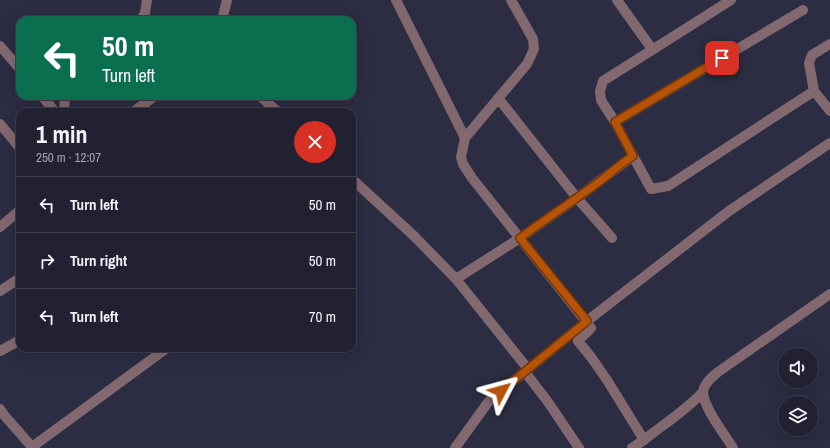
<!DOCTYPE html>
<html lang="en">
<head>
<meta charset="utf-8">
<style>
	body { margin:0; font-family:"Archivo Narrow",sans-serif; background:#29293a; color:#f1f3f6; height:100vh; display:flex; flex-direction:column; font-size:15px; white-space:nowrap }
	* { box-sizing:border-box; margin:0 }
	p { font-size:13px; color:#a2a3ac }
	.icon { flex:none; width:22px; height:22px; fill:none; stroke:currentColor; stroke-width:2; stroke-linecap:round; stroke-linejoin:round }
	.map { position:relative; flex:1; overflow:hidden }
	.sheet { position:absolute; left:16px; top:108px; width:340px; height:244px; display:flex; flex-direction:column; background:#212132; border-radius:12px; box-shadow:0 4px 16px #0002,0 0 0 1px #3e3e4d }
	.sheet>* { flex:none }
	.hud { position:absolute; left:16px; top:16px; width:340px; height:84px; border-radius:12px; box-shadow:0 4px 16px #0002,0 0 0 1px #3e3e4d; background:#0b6e4f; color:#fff; overflow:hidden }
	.fabs { position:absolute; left:778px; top:348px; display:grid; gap:8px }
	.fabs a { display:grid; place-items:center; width:40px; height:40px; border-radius:50%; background:#212132; box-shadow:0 4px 16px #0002,0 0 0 1px #3e3e4d; font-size:20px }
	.pin { position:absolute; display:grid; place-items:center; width:34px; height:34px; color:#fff; margin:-17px; border-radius:8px; box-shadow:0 2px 6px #0006 }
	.me { position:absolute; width:44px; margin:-22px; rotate:51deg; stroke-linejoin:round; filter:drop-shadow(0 0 3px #0008) }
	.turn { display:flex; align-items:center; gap:14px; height:84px; padding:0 20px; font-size:18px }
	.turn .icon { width:52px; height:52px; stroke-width:2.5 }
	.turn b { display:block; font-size:28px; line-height:34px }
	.round { display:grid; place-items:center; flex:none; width:42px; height:42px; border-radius:21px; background:#29293a }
	.head { display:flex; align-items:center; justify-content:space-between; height:68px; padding:0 20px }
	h1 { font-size:24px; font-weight:700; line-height:30px }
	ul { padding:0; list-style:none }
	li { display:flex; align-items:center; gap:12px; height:56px; padding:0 20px; border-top:1px solid #3e3e4d }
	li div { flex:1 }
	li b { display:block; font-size:15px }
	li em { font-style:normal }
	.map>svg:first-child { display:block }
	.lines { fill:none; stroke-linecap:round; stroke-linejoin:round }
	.minor { stroke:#82696f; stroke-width:10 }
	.route-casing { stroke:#753606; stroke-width:10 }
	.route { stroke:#b45309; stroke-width:7 }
</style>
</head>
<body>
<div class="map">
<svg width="830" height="448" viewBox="0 0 830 448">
	<rect width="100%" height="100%" fill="#2c2c42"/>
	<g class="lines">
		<path class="minor" d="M 396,0 L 465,138
			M 511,0 L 533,39 L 534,49 L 527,64 L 465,138 L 461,157 L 463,164 L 472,178 L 591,328 L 578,341 L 591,357 L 607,380 L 644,440 C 664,424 685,411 702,393
			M 617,0 L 652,49
			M 141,20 L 145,13 L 147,0
			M 222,20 L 227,0
			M 830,44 L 812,55 L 809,63 L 814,91 L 830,111
			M 0,46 L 20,69
			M 42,96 L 55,112
			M 260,96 L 278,112
			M 498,98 L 577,198 L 612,238
			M 64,112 L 65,96
			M 133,112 L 155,96
			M 615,122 L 803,10
			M 0,124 L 20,148
			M 633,156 L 615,122 L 601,100 L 600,91 L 603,81 L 731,0
			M 352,179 L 414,236 L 456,279 L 520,238 L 577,198 L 633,156 L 651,189 L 668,186 L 814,91
			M 0,227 L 20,210
			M 456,279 L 528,369
			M 0,291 L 20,278
			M 0,351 L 20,340
			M 525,372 L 548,402 L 579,448
			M 0,409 L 4,415 L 33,448
			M 32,447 L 167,348
			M 455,448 L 489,401 L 587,321 L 729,211 L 830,143
			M 632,448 L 644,440
			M 733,448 C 726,436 698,401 704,388 C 706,382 713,376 718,372 L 830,294"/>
	</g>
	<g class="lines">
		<g class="route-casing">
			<path id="route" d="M 501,391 L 587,321 L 520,238 C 546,219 573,201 599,182 C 611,173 621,163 633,156 L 615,122 L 722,58"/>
		</g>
		<use href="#route" class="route"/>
	</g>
</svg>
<div class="fabs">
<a><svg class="icon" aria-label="sound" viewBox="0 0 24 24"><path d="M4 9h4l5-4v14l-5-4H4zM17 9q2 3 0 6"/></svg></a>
<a><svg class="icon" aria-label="layers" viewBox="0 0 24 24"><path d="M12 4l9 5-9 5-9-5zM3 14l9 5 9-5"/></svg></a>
</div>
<div class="pin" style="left:722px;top:58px;background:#d93025"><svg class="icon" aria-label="arrive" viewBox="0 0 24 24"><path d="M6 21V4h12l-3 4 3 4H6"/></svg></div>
<svg class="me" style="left:501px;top:391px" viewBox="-20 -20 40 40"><path d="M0-17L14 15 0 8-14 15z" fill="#b45309" stroke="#fff" stroke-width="4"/></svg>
<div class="hud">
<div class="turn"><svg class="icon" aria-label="left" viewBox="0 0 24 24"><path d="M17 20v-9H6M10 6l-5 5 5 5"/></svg><div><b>50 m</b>Turn left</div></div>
</div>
<section class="sheet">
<div class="head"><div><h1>1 min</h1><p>250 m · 12:07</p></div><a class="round" style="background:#d93025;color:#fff"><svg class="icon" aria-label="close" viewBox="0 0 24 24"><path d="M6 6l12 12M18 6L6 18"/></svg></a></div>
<ul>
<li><svg class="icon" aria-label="left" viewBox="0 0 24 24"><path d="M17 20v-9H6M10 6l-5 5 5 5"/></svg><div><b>Turn left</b></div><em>50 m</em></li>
<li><svg class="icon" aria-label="right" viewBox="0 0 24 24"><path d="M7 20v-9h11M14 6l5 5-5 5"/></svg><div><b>Turn right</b></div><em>50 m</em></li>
<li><svg class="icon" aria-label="left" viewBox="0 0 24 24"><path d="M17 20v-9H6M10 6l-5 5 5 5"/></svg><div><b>Turn left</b></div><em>70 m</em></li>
</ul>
</section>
</div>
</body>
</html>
